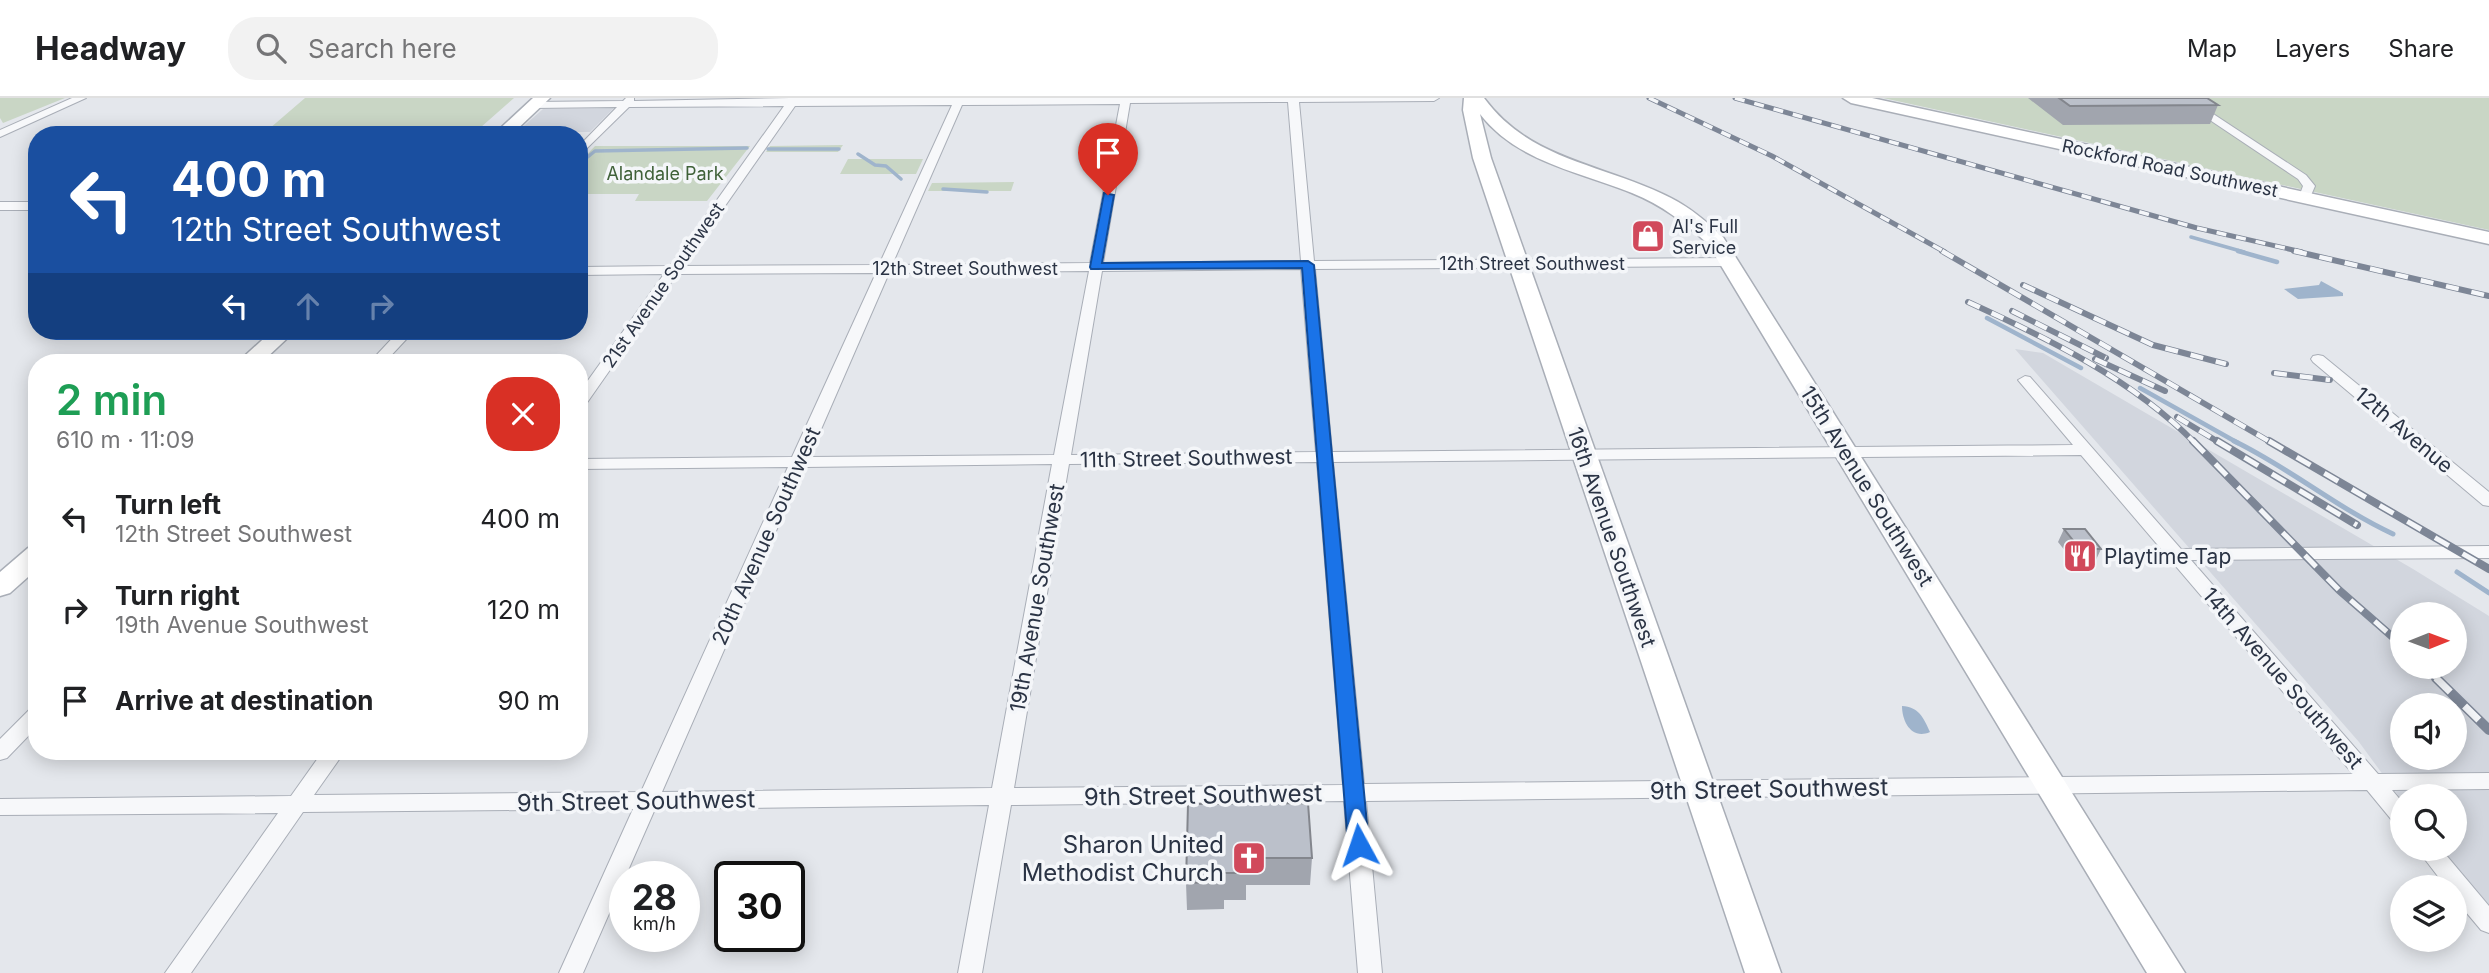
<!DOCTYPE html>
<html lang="en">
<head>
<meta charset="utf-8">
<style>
	body { margin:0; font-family:Inter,sans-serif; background:#f2f2f2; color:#202124; height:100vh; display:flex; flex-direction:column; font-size:26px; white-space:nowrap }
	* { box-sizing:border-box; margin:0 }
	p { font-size:23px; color:#757577 }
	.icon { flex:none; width:38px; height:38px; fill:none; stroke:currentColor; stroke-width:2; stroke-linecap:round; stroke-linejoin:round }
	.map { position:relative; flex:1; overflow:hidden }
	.details { position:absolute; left:28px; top:256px; width:560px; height:406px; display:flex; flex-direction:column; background:#fff; border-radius:28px; box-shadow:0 4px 18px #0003 }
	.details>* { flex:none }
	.top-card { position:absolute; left:28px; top:28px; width:560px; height:214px; border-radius:28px; box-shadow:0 4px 18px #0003; background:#1a4fa0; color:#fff; overflow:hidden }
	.needle { width:46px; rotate:89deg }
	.fabs { position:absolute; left:2390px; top:504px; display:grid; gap:14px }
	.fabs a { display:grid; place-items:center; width:77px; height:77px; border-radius:50%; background:#fff; box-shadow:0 4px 18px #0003; font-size:35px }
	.speed { position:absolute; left:609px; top:763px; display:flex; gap:14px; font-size:35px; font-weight:700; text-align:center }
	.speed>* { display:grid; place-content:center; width:91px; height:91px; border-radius:50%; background:#fff; box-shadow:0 4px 18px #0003; line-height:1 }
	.speed small { font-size:18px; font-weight:400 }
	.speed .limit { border:4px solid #111; border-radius:10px; background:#fff; color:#111 }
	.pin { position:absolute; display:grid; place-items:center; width:60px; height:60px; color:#fff; margin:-72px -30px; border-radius:50% 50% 50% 0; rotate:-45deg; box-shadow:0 0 7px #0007 }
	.pin .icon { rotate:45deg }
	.me { position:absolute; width:77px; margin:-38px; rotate:355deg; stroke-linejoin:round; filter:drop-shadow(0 0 5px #0008) }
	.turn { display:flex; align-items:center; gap:24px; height:147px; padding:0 28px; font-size:32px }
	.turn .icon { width:91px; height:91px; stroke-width:2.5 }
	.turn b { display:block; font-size:49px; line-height:60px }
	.lanes { display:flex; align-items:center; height:66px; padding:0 28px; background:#0003; justify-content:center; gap:35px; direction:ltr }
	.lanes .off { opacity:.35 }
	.round { display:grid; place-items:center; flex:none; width:74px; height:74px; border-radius:28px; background:#f2f2f2 }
	.summary { display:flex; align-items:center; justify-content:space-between; height:119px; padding:0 28px }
	h1 { font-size:42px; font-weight:600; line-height:52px; color:#1e9e55 }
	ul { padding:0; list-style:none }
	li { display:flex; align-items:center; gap:21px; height:91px; padding:0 28px }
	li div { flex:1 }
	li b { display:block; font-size:26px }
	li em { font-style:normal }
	header { display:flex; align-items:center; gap:42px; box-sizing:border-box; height:98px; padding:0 35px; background:#fff; border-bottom:2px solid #e0e0e0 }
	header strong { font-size:33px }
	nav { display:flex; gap:38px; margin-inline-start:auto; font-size:24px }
	.search { width:490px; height:63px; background:#f2f2f2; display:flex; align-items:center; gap:18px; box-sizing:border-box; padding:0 24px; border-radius:28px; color:#757577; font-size:26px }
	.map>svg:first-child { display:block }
	.built { fill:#d2d6de; fill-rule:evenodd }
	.green { fill:#c9d6c5 }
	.water { fill:#9fb4cc }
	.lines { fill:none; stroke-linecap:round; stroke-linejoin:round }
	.stream-far2 { stroke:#9fb4cc; stroke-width:3.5 }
	.stream-far1 { stroke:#9fb4cc; stroke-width:4.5 }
	.stream { stroke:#9fb4cc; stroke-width:5 }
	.street-casing { stroke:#a9aeb7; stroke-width:2 }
	.secondary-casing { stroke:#a9aeb7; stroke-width:3 }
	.street { fill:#f7f8fa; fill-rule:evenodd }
	.secondary { fill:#fff; fill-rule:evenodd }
	.rail-far3-casing { stroke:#7d8696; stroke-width:5 }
	.rail-far2-casing { stroke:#7d8696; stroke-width:6 }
	.rail-far1-casing { stroke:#7d8696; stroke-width:8 }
	.rail-casing { stroke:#7d8696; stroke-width:10 }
	.rail-far3 { stroke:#f4f6f9; stroke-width:3.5; stroke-dasharray:10; stroke-linecap:butt }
	.rail-far2 { stroke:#f4f6f9; stroke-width:4.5; stroke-dasharray:13; stroke-linecap:butt }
	.rail-far1 { stroke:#f4f6f9; stroke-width:5; stroke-dasharray:16; stroke-linecap:butt }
	.rail { stroke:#f4f6f9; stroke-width:7; stroke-dasharray:20; stroke-linecap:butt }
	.wall { fill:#a1a5ae }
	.building { fill:#bbc0ca; stroke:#83868d; stroke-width:2 }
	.route { fill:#1a73e8; stroke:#114b97; stroke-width:2 }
	.labels { text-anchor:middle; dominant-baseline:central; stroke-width:7; stroke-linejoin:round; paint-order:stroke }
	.far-street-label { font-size:18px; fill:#2b3445; stroke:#f4f6f9 }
	.far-park-label { font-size:18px; fill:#3f6138; stroke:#f4f6f9 }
	.far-poi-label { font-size:18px; fill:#2b3445; stroke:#f4f6f9; text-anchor:start }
	.street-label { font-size:21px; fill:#2b3445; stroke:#f4f6f9 }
	.poi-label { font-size:21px; fill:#2b3445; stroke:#f4f6f9; text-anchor:start }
	.near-street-label { font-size:24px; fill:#2b3445; stroke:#f4f6f9 }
	.near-poi-label { font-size:24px; fill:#2b3445; stroke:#f4f6f9; text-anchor:end }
</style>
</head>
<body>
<header>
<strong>Headway</strong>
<div class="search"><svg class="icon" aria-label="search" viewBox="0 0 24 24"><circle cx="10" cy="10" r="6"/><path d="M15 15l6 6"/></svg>Search here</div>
<nav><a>Map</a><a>Layers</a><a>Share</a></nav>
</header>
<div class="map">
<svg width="2489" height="875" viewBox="0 0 2489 875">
	<rect width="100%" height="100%" fill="#e4e7ec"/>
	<path class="built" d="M 614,10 L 590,34 L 517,34 L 543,11 Z
		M 2015,251 L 2043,255 L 2413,471 L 2489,518 L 2489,808 L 2441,751 L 2455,751 L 2455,698 L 2403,698 L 2403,704 L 2359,644 ZM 2403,516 L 2455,516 L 2455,569 L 2403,569 ZM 2403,607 L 2455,607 L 2455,660 L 2403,660 Z"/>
	<path class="green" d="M 0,0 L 65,0 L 3,25 L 0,20 Z
		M 305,0 L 514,0 L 472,37 L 262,37 Z
		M 1883,0 L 2489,0 L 2489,132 Z
		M 843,47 L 838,54 L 766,54 L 770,48 Z
		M 595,48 L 750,48 L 707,103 L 635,103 L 639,96 L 579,96 L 579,65 Z
		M 848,61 L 923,61 L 916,76 L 840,76 Z
		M 1014,84 L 1011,93 L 928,93 L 932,85 Z"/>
	<path class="water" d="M 2321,183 L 2343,195 L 2343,198 L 2298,201 L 2284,191 L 2319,187 Z
		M 1902,608 C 1919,609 1923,619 1930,634 C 1912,642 1902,624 1902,608 Z"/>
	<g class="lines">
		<path class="stream-far2" d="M 768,51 L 839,51
			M 858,56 L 875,67 L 886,68 L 901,81
			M 579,66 L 595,53 L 747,50
			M 943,91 L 987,94
			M 2191,139 L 2244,154"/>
		<path class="stream-far1" d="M 2238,153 L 2277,164
			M 1987,220 L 2081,270
			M 2140,290 L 2238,345"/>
		<path class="stream" d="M 2234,343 C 2290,370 2337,410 2393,436
			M 2457,474 L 2489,495"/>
		<g class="street-casing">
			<path id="street" d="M 72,0 L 86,0 L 0,39 L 0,32 Z
				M 626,0 L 634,0 L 634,3 L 790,0 L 1439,0 L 1434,3 L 1299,4 L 1314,163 L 1728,160 L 1735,164 L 1728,168 L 1315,171 L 1332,354 L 2073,347 L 2018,282 L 2025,278 L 2030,279 L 2181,451 L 2489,448 L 2489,460 L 2191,462 L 2378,676 L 2489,675 L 2489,691 L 2392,692 L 2403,705 L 2403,729 L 2395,726 L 2367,692 L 1366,703 L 1382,875 L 1358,875 L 1344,703 L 1011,707 L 982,875 L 958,875 L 989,707 L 655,711 L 583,875 L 559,875 L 633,711 L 303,714 L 191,875 L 165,875 L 278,715 L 0,717 L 0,701 L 291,698 L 323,653 L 345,653 L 314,697 L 641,694 L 788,369 L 579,371 L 579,361 L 792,359 L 876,175 L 677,176 L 584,309 L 579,311 L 579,295 L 664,176 L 579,177 L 579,169 L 670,168 L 784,8 L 629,9 L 579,58 L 579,48 L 617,9 L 534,10 L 529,7 L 534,4 L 623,3 ZM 1288,4 L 1301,163 L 1103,165 L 1130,5 ZM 1120,6 L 1090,165 L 892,167 L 962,7 ZM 952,7 L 879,167 L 683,168 L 795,8 ZM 1301,171 L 1316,354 L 1071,357 L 1102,173 ZM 1089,173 L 1054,357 L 809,359 L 889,175 ZM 2081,357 L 2353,676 L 1364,686 L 1333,364 ZM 1317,364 L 1343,687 L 1014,690 L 1069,366 ZM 1052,366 L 992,690 L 662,694 L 804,369 Z
				M 2177,0 L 2189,0 L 2306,77 L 2315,88 L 2309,102 L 2299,99 L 2303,88 L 2298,81 Z
				M 0,104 L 37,104 L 37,112 L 0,112 Z
				M 399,233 L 414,233 L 385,264 L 370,264 Z
				M 2318,257 L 2323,258 L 2489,394 L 2489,408 L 2483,407 L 2313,264 L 2311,261 L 2313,258 Z
				M 37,609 L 37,629 L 7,660 L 0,662 L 0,641 L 30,611 Z
				M 2417,751 L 2441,751 L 2489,808 L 2489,835 L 2481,832 L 2455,801 L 2455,789 L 2446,789 Z"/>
		</g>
		<g class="secondary-casing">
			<path id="secondary" d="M 533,0 L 550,0 L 511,37 L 493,37 Z
				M 1464,0 L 1484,0 C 1531,64 1606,66 1671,100 C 1691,110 1707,124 1723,139 L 2185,875 L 2147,875 L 1708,146 C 1685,125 1662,107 1632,95 C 1580,74 1517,64 1480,16 L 1491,60 L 1781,875 L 1745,875 L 1473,60 L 1463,12 Z
				M 1843,0 L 1872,0 L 2489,134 L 2489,146 L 1851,5 Z
				M 272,233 L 295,233 L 262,264 L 238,264 Z
				M 37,448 L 37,471 L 10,495 L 0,498 L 0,474 L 28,450 Z"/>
		</g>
		<use href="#street" class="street"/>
		<use href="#secondary" class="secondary"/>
		<g class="rail-far3-casing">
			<path id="rail-far3" d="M 1649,0 L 1772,58 L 1945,154
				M 1735,0 L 2197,130 L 2302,154"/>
		</g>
		<g class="rail-far2-casing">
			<path id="rail-far2" d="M 1942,153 L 2272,345
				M 2294,153 L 2489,198
				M 2023,187 L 2153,247 L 2226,266
				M 1968,204 C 2049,241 2132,281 2195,345
				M 2012,213 L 2106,260
				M 2095,261 L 2165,293
				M 2274,275 L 2330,282
				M 2177,319 L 2220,345"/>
		</g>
		<g class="rail-far1-casing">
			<path id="rail-far1" d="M 2193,343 L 2339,492 L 2403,548
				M 2217,343 L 2357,427
				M 2269,343 L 2489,471
				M 2425,569 L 2438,582"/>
		</g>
		<g class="rail-casing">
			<path id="rail" d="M 2436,580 L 2489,632"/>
		</g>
		<use href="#rail-far3" class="rail-far3"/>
		<use href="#rail-far2" class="rail-far2"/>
		<use href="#rail-far1" class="rail-far1"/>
		<use href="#rail" class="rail"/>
	</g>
	<path class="wall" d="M 2028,0 L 2207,0 L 2218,7 L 2210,26 L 2063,27 Z
		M 2064,431 L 2101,451 L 2095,464 L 2074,464 L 2058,444 Z
		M 1188,706 L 1312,760 L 1310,787 L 1246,787 L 1246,802 L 1224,802 L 1224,811 L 1187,812 L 1186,785 Z"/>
	<path class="building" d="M 2059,0 L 2207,0 L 2218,7 L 2070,8 Z
		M 2064,431 L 2085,431 L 2101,451 L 2080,451 Z
		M 1308,705 L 1312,760 L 1245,760 L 1246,775 L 1224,775 L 1224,784 L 1186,785 L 1188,706 Z"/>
	<path class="route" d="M 1104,95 L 1114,97 L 1102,165 L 1308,163 L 1314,167 L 1369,747 L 1366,752 L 1359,755 L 1351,752 L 1348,747 L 1302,170 L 1091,171 L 1090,169 Z"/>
	<defs>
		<g id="shop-square" transform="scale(1.75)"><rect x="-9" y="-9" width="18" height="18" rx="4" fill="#d1495b" stroke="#f4f6f9"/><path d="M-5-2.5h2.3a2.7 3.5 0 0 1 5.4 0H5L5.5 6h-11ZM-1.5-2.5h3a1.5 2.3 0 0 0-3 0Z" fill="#fff"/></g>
		<g id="restaurant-square" transform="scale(1.75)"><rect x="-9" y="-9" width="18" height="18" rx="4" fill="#d1495b" stroke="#f4f6f9"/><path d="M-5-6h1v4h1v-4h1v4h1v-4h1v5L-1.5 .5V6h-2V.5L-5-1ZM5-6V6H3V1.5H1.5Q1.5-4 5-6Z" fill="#fff"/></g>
		<g id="church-square" transform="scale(1.75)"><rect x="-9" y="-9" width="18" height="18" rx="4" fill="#d1495b" stroke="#f4f6f9"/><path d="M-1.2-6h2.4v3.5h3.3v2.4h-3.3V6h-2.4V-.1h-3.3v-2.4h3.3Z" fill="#fff"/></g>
	</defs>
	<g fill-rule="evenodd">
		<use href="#shop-square" x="1648" y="138"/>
		<use href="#restaurant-square" x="2080" y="458"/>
		<use href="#church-square" x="1249" y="760"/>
	</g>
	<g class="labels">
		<g class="far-street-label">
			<text transform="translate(2170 70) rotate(12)">Rockford Road Southwest</text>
			<text x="1532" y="165">12th Street Southwest</text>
			<text x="965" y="170">12th Street Southwest</text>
			<text transform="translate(663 187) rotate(-55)">21st Avenue Southwest</text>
		</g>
		<g class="far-park-label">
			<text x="665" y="75">Alandale Park</text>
		</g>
		<g class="far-poi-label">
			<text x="1672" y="128">Al's Full<tspan x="1672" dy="21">Service</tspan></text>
		</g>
		<g class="street-label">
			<text transform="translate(2404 332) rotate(40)">12th Avenue</text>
			<text transform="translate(1186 360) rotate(-1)">11th Street Southwest</text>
			<text transform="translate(1867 388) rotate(58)">15th Avenue Southwest</text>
			<text transform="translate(766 438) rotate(-66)">20th Avenue Southwest</text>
			<text transform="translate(1612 439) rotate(71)">16th Avenue Southwest</text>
			<text transform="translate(1037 500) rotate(-80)">19th Avenue Southwest</text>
			<text transform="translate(2283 580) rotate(49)">14th Avenue Southwest</text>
		</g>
		<g class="poi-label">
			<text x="2104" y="458">Playtime Tap</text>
		</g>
		<g class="near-street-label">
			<text transform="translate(1769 691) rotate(-1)">9th Street Southwest</text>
			<text transform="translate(1203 697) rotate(-1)">9th Street Southwest</text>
			<text transform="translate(636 703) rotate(-1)">9th Street Southwest</text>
		</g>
		<g class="near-poi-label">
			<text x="1224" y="746">Sharon United<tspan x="1224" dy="28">Methodist Church</tspan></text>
		</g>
	</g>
</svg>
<div class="fabs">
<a><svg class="needle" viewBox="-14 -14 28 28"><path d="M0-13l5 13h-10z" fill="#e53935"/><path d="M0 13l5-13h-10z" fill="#757577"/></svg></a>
<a><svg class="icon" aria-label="sound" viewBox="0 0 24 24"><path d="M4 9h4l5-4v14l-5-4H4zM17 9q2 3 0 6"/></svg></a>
<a><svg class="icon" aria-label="search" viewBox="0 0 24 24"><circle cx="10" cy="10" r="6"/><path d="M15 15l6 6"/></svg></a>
<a><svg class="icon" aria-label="layers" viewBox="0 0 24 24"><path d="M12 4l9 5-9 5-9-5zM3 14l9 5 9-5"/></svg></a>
</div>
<div class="speed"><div>28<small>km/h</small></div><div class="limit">30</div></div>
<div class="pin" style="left:1108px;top:97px;background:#d93025"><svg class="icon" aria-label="arrive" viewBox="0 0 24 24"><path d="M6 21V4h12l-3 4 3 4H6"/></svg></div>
<svg class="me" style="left:1359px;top:747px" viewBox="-20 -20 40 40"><path d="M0-17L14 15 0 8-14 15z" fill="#1a73e8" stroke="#fff" stroke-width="4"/></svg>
<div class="top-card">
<div class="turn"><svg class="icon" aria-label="left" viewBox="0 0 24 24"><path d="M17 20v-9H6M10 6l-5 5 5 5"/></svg><div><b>400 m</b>12th Street Southwest</div></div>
<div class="lanes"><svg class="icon" aria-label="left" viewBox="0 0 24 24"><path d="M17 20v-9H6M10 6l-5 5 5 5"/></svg><svg class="icon off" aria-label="ahead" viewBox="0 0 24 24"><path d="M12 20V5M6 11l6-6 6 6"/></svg><svg class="icon off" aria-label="right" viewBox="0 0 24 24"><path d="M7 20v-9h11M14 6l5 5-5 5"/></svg></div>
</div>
<section class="details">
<div class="summary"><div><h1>2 min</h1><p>610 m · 11:09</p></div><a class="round" style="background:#d93025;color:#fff"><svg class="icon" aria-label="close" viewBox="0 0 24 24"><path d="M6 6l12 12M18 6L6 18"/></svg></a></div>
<ul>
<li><svg class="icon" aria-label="left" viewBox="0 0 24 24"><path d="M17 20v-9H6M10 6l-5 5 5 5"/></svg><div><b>Turn left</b><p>12th Street Southwest</p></div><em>400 m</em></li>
<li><svg class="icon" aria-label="right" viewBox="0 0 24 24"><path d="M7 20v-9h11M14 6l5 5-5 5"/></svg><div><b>Turn right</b><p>19th Avenue Southwest</p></div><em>120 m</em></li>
<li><svg class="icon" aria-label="arrive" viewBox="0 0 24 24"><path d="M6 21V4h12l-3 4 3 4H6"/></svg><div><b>Arrive at destination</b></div><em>90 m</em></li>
</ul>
</section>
</div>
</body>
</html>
